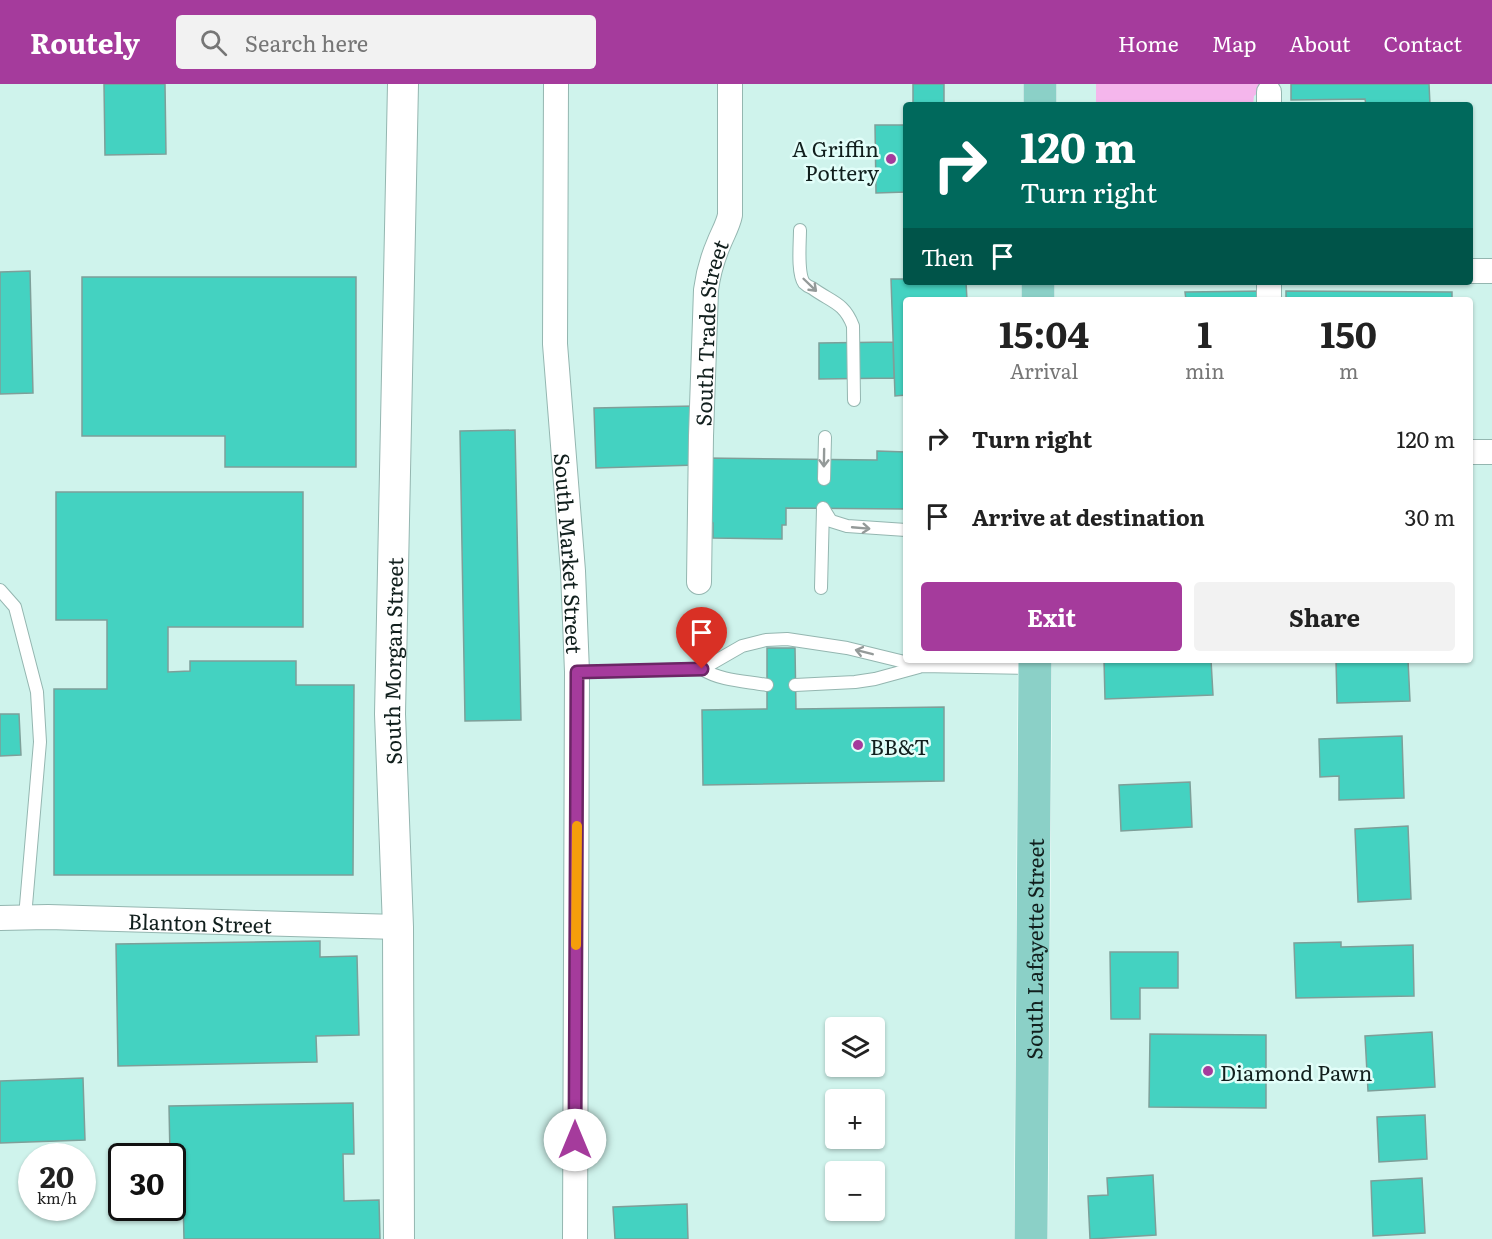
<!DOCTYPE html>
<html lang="en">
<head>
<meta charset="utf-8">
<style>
	body { margin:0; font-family:Literata,serif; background:#f2f2f2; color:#222; height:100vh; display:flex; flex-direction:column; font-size:22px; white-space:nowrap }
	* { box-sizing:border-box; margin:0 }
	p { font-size:20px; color:#767676 }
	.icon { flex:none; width:33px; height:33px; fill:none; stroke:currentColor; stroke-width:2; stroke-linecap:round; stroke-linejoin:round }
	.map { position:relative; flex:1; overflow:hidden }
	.side { position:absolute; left:903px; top:213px; width:570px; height:366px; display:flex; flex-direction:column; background:#fff; border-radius:6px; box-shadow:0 2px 4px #0004 }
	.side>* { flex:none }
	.hud { position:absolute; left:903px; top:18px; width:570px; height:183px; border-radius:6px; box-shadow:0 2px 4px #0004; background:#00695c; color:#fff; overflow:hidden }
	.tools { position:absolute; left:825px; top:933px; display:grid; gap:12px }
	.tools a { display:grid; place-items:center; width:60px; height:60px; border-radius:6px; background:#fff; box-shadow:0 2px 4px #0004; font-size:30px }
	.speed { position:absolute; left:18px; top:1059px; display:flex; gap:12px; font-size:30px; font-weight:700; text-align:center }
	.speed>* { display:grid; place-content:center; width:78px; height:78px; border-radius:50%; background:#fff; box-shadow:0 2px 4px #0004; line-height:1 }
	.speed small { font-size:15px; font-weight:400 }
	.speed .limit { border:3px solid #111; border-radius:9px; background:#fff; color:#111 }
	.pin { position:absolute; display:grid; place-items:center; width:51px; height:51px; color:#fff; margin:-62px -26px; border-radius:50% 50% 50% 0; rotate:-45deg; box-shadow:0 0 6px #0007 }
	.pin .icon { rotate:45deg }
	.me { position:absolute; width:66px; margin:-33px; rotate:0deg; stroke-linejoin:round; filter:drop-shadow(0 0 4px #0008) }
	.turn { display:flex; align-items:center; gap:21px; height:126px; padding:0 18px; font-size:27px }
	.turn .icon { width:78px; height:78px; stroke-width:2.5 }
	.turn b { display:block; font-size:42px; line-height:51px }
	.then { display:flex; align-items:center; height:57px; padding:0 18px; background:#0003; gap:12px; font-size:22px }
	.eta { display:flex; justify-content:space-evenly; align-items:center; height:102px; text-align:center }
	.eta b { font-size:36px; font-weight:700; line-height:42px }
	.button { display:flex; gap:12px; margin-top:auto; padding:12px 18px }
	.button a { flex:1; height:69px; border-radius:6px; background:#a53b9c; color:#fff; font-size:24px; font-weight:700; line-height:69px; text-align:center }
	.button a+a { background:#f2f2f2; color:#222 }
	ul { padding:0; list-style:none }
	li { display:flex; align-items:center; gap:18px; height:78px; padding:0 18px }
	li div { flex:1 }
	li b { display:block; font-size:22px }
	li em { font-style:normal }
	header { display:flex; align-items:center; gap:36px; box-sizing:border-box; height:84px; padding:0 30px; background:#a53b9c; color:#fff }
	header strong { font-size:28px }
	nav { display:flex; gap:33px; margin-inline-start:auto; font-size:21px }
	.search { width:420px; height:54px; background:#f2f2f2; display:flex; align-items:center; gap:15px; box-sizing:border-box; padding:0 21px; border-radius:6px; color:#767676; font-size:22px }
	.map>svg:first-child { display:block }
	.green { fill:#f5b6ec }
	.building { fill:#44d2c1; stroke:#7e9f99; stroke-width:1.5 }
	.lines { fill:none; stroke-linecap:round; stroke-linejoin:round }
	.service-casing { stroke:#94b6b0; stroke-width:14 }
	.minor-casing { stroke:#94b6b0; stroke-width:26 }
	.tertiary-casing { stroke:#94b6b0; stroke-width:32 }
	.primary-casing { stroke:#fff; stroke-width:34 }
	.service { stroke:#fff; stroke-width:12 }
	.minor { stroke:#fff; stroke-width:24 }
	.tertiary { stroke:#fff; stroke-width:30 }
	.primary { stroke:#8bd0c7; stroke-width:33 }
	.oneway { stroke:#949a99 }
	.route-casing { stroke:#6b2665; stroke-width:15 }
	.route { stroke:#a53b9c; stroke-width:10 }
	.slow { stroke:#f59e0b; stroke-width:10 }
	.poi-dot { fill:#a53b9c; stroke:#e2fef9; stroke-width:2 }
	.labels { text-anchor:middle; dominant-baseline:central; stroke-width:5; stroke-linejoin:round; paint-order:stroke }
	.poi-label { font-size:21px; fill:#111f1d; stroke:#e2fef9; text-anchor:start }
	.street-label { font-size:21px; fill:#111f1d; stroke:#e2fef9 }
</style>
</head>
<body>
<header>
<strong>Routely</strong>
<div class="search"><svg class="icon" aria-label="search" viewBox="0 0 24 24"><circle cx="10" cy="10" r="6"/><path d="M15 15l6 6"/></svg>Search here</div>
<nav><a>Home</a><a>Map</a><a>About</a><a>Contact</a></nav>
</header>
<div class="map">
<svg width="1492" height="1155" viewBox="0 0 1492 1155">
	<rect width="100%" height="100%" fill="#cff3ec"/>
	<path class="green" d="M 1096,0 L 1269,0 L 1254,12 L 1253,21 L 1096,21 Z"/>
	<path class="building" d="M 104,0 L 165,0 L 166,70 L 105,71 Z
		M 913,0 L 944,0 L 944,21 L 913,21 Z
		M 1291,0 L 1429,0 L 1430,21 L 1366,21 L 1365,15 L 1291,16 Z
		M 875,41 L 906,41 L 906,108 L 876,109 Z
		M 30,187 L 33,309 L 0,310 L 0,188 Z
		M 82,193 L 356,193 L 356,383 L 225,383 L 225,352 L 82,352 Z
		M 891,195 L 906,195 L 906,198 L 966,198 L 967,216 L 906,216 L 906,311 L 895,312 Z
		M 1266,207 L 1266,216 L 1186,216 L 1185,208 Z
		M 1286,207 L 1452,208 L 1452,216 L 1286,216 Z
		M 893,258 L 894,294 L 819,295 L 819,259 Z
		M 695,322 L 696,381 L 596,384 L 594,324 Z
		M 515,346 L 521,636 L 465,637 L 460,347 Z
		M 877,367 L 906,368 L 906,425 L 786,424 L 786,441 L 782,441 L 782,455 L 713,454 L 713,439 L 705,439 L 706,374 L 877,376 Z
		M 56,408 L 303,408 L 303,543 L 168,543 L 168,588 L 190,587 L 190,577 L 296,577 L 296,601 L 354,601 L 353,791 L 54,791 L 54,605 L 107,605 L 107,536 L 56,536 Z
		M 767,564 L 795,564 L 796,625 L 944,623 L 944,697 L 703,701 L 702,626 L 767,625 Z
		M 1104,576 L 1211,576 L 1213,611 L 1105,615 Z
		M 1336,576 L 1408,576 L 1410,617 L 1337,619 Z
		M 0,630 L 19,630 L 21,671 L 0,672 Z
		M 1402,652 L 1404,714 L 1339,716 L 1339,692 L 1320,693 L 1319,655 Z
		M 1190,698 L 1192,743 L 1121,747 L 1119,701 Z
		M 1408,742 L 1411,815 L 1358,818 L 1355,745 Z
		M 320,857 L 320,873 L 357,872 L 359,951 L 316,952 L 317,978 L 118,982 L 116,860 Z
		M 1341,858 L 1341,863 L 1413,861 L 1414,912 L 1296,914 L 1294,859 Z
		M 1110,868 L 1178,868 L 1178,904 L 1140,904 L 1140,935 L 1111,935 Z
		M 1432,948 L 1435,1003 L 1368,1007 L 1365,952 Z
		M 1150,950 L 1266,951 L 1266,1024 L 1149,1023 Z
		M 83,994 L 85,1056 L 0,1059 L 0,997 Z
		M 353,1019 L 354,1070 L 343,1070 L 344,1117 L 379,1116 L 380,1155 L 184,1155 L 182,1072 L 170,1072 L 169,1022 Z
		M 1425,1031 L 1427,1075 L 1379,1078 L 1377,1033 Z
		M 1153,1091 L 1156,1151 L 1090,1155 L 1088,1112 L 1108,1111 L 1107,1094 Z
		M 1422,1094 L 1425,1149 L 1373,1152 L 1371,1097 Z
		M 687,1120 L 688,1155 L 615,1155 L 613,1123 Z"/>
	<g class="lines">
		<g class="service-casing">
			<path id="service" d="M 800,146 C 800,159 797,189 804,199 C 806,201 809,203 812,204 C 831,218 844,218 853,242 L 854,316
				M 824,395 L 825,353
				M 823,424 L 831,437 L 847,442 L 906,446
				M 821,504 L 823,424
				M 0,506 L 15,523 L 37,608 L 40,658 L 25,833
				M 702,585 C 721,597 745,597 767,601
				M 577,588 L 702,585 L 742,562 L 766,556 L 787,555 L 847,564 L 921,582 L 1034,584
				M 795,601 L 855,598 L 875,595 L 919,583"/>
		</g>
		<g class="minor-casing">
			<g id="minor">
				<path id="s1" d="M 556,0 L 555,260 L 573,487 L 577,588 L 575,1155"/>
				<path d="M 1269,21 L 1269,8"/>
				<path d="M 1470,187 L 1492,187"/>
				<path d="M 1269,198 L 1269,216"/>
				<path d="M 1470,368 L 1492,368"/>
				<path id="s2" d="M 699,498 L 701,352 L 706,206 C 708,190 713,173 719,159 C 723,149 728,141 730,131 L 730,0"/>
				<path id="s3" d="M 0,834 L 48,833 L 398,843"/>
			</g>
		</g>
		<g class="tertiary-casing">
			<g id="tertiary">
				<path id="s4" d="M 399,1155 L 398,843 L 390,630 L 403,0"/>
			</g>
		</g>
		<g class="primary-casing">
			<g id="primary">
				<path d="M 1040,21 L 1040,0"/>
				<path d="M 1038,216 L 1038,198"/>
				<path id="s5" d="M 1031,1155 L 1035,576"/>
			</g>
		</g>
		<use href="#service" class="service"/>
		<use href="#minor" class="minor"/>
		<use href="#tertiary" class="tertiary"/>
		<use href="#primary" class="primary"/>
	</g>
	<defs><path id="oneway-shaft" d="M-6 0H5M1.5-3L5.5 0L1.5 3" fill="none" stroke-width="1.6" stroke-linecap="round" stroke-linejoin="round" transform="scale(1.5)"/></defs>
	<g class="oneway">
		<use href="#oneway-shaft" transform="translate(810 201) rotate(44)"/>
		<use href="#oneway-shaft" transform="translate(824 374) rotate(91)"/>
		<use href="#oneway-shaft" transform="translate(861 444) rotate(5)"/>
		<use href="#oneway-shaft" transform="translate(864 568) rotate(-166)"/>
	</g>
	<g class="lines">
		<g class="route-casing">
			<path id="route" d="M 575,1056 L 577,588 L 702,585"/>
		</g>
		<use href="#route" class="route"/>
		<path class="slow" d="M 576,861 L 577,742"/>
	</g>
	<g class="poi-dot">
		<circle cx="891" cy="75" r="6"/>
		<circle cx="858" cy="661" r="6"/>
		<circle cx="1208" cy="987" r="6"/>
	</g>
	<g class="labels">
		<g class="poi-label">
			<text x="879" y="63" text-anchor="end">A Griffin<tspan x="879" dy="24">Pottery</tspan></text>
			<text x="870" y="661">BB&amp;T</text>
			<text x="1220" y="987">Diamond Pawn</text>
		</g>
		<g class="street-label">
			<text stroke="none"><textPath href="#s2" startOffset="250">South Trade Street</textPath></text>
			<text stroke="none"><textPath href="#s1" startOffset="470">South Market Street</textPath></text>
			<text stroke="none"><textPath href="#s4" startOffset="578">South Morgan Street</textPath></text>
			<text stroke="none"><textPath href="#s3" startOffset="200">Blanton Street</textPath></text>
			<text stroke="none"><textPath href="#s5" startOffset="290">South Lafayette Street</textPath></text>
		</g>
	</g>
</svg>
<div class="tools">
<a><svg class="icon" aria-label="layers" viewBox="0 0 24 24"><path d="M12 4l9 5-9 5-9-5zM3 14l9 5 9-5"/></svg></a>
<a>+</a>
<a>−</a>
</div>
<div class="speed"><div>20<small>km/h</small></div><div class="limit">30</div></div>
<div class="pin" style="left:702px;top:585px;background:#d93025"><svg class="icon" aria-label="arrive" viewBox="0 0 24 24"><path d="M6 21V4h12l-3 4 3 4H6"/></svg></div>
<svg class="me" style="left:575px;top:1056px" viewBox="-20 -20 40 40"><circle r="19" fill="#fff"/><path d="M0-13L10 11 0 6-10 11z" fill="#a53b9c"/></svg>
<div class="hud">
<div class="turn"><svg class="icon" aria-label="right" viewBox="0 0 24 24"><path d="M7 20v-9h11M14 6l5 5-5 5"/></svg><div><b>120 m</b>Turn right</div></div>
<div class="then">Then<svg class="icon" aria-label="arrive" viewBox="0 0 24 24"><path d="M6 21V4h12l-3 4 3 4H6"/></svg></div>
</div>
<section class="side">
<div class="eta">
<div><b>15:04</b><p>Arrival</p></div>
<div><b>1</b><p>min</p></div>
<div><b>150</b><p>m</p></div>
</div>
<ul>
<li><svg class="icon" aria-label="right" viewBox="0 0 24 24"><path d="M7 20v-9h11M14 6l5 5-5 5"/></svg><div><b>Turn right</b></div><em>120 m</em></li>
<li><svg class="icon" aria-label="arrive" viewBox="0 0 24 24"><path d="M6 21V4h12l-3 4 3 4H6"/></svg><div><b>Arrive at destination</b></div><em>30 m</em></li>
</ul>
<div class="button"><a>Exit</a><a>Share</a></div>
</section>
</div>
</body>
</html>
